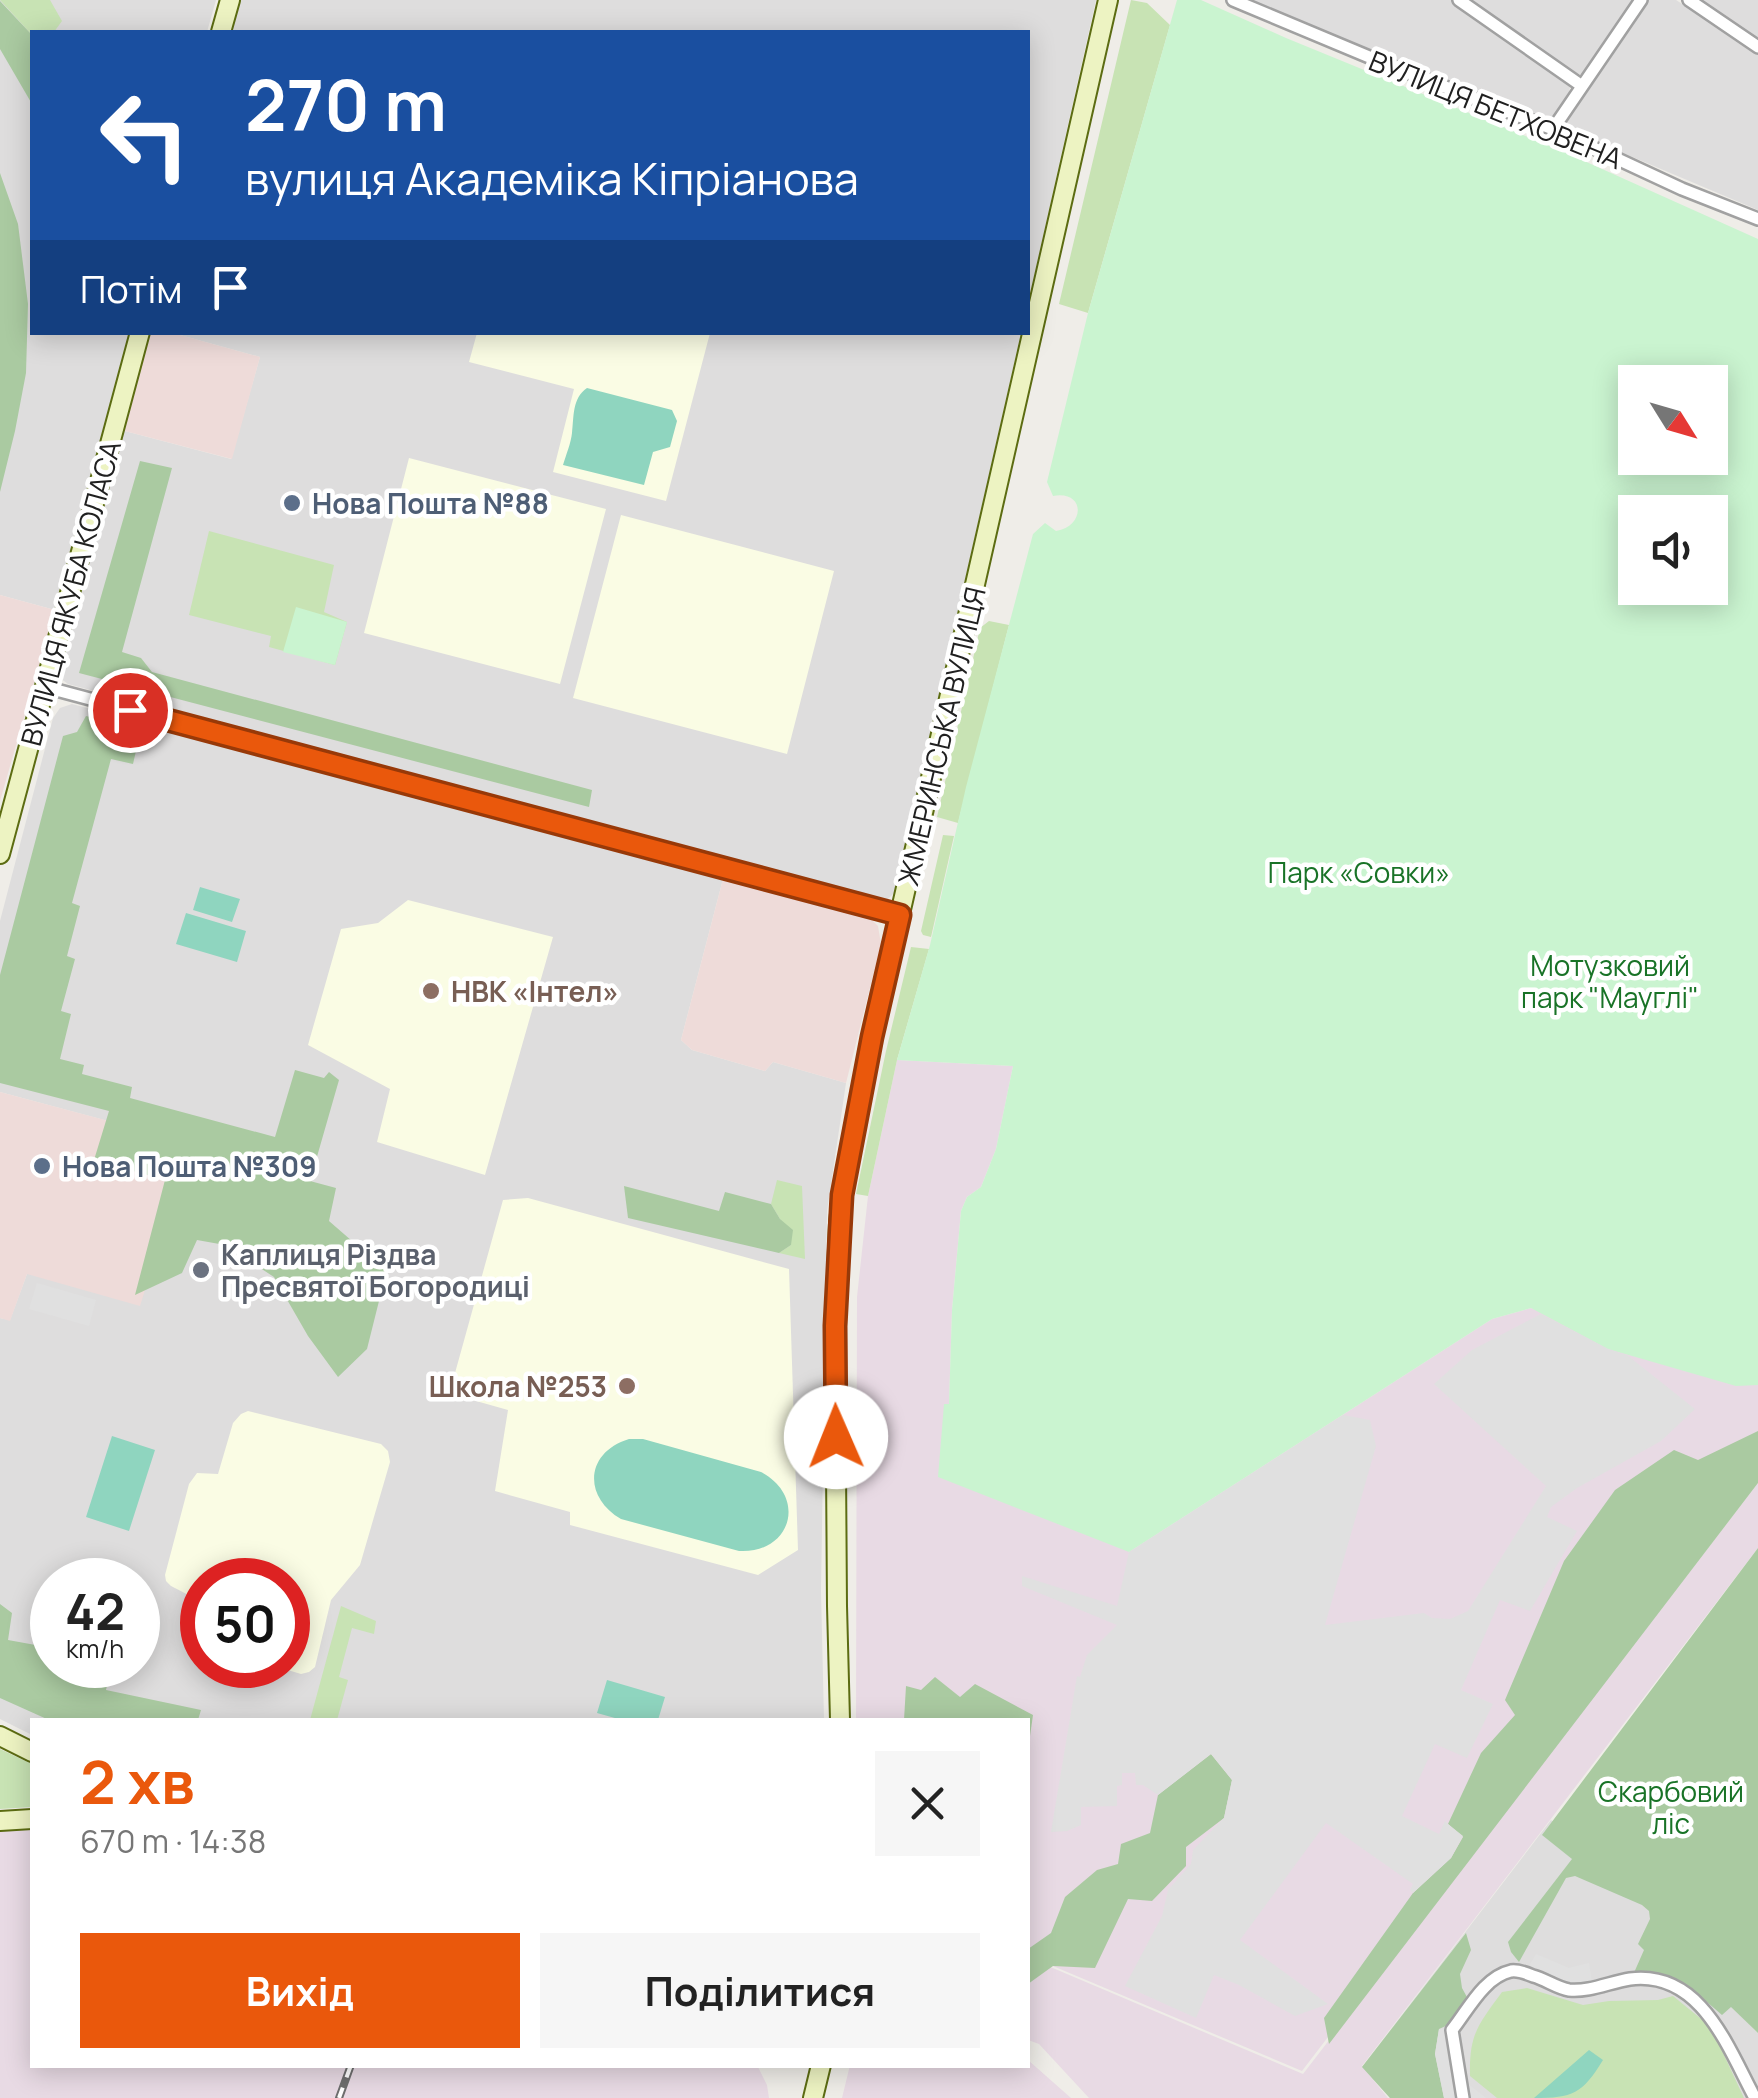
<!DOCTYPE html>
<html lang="uk">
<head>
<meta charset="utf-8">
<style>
	body { margin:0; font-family:Manrope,sans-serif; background:#f6f6f6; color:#222; height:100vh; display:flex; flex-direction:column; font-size:38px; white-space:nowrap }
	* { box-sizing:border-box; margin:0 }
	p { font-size:32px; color:#767676 }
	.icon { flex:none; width:55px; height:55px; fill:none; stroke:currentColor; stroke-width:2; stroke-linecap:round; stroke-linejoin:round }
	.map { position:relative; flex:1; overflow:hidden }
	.sheet { position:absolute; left:30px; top:1718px; width:1000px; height:350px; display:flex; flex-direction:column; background:#fff; border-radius:0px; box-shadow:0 5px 25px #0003 }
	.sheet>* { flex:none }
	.hud { position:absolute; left:30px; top:30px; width:1000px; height:305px; border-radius:0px; box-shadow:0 5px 25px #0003; background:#1a4fa0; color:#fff; overflow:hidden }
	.needle { width:65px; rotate:127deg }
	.buttons { position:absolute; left:1618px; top:365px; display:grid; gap:20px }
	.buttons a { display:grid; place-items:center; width:110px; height:110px; border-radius:0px; background:#fff; box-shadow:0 5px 25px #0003; font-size:50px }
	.speed { position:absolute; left:30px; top:1558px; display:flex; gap:20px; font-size:50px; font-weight:700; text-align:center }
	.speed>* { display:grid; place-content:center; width:130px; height:130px; border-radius:50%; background:#fff; box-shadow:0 5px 25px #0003; line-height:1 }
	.speed small { font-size:25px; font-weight:400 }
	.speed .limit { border:15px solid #d22; background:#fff; color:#111 }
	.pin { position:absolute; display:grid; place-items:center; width:85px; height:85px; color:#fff; margin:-42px; border:5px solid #fff; border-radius:50%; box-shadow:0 2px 10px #0007 }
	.me { position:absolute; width:110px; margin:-55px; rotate:359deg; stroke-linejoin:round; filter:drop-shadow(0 0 8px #0008) }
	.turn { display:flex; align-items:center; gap:35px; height:210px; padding:0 50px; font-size:45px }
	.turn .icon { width:130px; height:130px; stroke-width:2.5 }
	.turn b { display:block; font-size:70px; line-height:85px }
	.then { display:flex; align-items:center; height:95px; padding:0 50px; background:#0003; gap:20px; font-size:38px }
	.round { display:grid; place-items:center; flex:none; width:105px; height:105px; border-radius:0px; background:#f6f6f6 }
	.overview { display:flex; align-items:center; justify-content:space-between; height:170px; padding:0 50px }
	h1 { font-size:60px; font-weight:700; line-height:75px; color:#ea580c }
	.cta { display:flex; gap:20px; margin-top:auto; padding:20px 50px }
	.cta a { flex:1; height:115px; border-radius:0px; background:#ea580c; color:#fff; font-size:40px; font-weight:700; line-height:115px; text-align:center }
	.cta a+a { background:#f6f6f6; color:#222 }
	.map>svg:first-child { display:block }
	.residential { fill:#dedddd; fill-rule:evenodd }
	.commercial { fill:#eedbd9 }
	.industrial { fill:#e8dae4 }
	.education { fill:#fafce4 }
	.grass { fill:#c8e3b4 }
	.forest { fill:#aacaa1 }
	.park { fill:#caf4d0; fill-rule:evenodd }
	.pitch { fill:#8fd5bf }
	.parking { fill:#e0e0e0 }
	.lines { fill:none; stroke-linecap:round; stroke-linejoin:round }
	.street-casing { stroke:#a1a1a1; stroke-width:16 }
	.secondary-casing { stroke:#5c6c12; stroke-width:22 }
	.street { stroke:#fff; stroke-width:11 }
	.secondary { stroke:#edf3c2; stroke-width:18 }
	.rail-casing { stroke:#6e6e6e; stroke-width:8 }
	.rail { stroke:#fff; stroke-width:4; stroke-dasharray:11; stroke-linecap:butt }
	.route-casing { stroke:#983908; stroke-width:25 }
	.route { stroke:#ea580c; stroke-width:18 }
	.service-dot { fill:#5c6f8a; stroke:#fff; stroke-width:4 }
	.education-dot { fill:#8d6e63; stroke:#fff; stroke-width:4 }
	.worship-dot { fill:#6b7280; stroke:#fff; stroke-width:4 }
	.labels { text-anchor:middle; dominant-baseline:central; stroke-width:9; stroke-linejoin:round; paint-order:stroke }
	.street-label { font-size:28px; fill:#202020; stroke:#fff }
	.service-label { font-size:28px; font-weight:bold; fill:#4e5e75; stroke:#fff; text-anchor:start }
	.park-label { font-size:28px; fill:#197327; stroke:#fff }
	.education-label { font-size:28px; font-weight:bold; fill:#785e54; stroke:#fff; text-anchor:start }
	.worship-label { font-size:28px; font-weight:bold; fill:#5b616d; stroke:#fff; text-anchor:start }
</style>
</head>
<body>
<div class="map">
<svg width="1758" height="2098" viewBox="0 0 1758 2098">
	<rect width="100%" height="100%" fill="#efede8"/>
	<path class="residential" d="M 0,0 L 216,0 L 207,32 L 32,32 L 32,332 L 130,333 L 55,610 L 0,595 Z
		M 239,0 L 1096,0 L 1028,303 L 1028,32 L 230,32 Z
		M 1245,0 L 1634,0 L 1582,75 L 1573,72 L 1506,27 L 1500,34 L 1570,86 L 1569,96 L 1555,116 L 1545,119 Z
		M 1649,0 L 1676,0 L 1693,11 L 1700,2 L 1698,0 L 1758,0 L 1758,210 L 1571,131 L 1565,125 Z
		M 173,333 L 1021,333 L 894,893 L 887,900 L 877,902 L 68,684 L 60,678 L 58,669 L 121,430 L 231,459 L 260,357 Z
		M 72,704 L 723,879 L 681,1040 L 692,1050 L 765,1071 L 773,1062 L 846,1083 L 827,1211 L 821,1591 L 824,1720 L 32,1720 L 32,1735 L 0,1719 L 0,1318 L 10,1320 L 27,1274 L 190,1143 L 0,1092 L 0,921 L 53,718 L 60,708 ZM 52,1580 L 138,1580 L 138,1665 L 52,1665 ZM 202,1580 L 288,1580 L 288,1665 L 202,1665 Z
		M 1551,1820 L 1658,1908 L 1660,1936 L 1758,2033 L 1758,2098 L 1390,2098 L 1362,2067 Z"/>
	<path class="commercial" d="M 148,333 L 173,333 L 260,357 L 232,459 L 121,430 Z
		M 0,595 L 55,610 L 0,801 Z
		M 723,879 L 868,916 L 878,926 L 881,944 L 846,1083 L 773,1062 L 765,1071 L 692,1050 L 681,1040 Z
		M 0,1092 L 191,1143 L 140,1306 L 27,1274 L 10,1321 L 0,1318 Z"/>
	<path class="industrial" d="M 897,1060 L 1013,1066 L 996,1149 L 981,1187 L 967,1197 L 961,1211 L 952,1310 L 949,1405 L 944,1404 L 1129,1552 L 1492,1319 L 1531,1308 L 1758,1385 L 1758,1465 L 1755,1479 L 1302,2071 L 1041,1961 L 1028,1974 L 1028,1720 L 856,1720 L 857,1297 L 868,1196 Z
		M 1758,1483 L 1758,1548 L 1362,2066 L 1388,2098 L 1089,2098 L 1039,2044 L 1028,2040 L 1028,1977 L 1041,1963 L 1303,2074 Z
		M 32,1830 L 32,2065 L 757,2065 L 767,2085 L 769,2098 L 0,2098 L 0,1831 Z
		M 1028,2060 L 1071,2098 L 842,2098 L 850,2065 L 1028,2065 Z"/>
	<path class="education" d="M 477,333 L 710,333 L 666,501 L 553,472 L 574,389 L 469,362 Z
		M 409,458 L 606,509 L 560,684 L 364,633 Z
		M 621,515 L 834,571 L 787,754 L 573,698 Z
		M 408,900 L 553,937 L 485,1175 L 377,1142 L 390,1089 L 308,1045 L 341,929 L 378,923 Z
		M 528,1198 L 789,1269 L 798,1550 L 758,1575 L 570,1525 L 570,1512 L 495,1491 L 508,1410 L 469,1399 L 455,1373 L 503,1200 Z
		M 248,1411 L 381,1444 L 388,1451 L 390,1462 L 360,1565 L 331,1600 L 315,1667 L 309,1672 L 301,1674 L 271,1665 L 288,1665 L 288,1580 L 202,1580 L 202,1602 L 171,1586 L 166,1581 L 165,1575 L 189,1484 L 197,1473 L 218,1474 L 233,1423 L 241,1414 Z"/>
	<path class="grass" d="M 0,0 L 50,0 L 62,21 L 54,32 L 32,32 L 32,35 Z
		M 1131,0 L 1147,3 L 1170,25 L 1088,313 L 1059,304 Z
		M 209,531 L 334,565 L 324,612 L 347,622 L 335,665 L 269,647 L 271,636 L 189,615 Z
		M 989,621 L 1009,625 L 958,823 L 937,817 L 980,628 Z
		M 943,835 L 954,836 L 931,937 L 923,935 L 921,931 Z
		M 911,947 L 929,949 L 897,1060 L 868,1196 L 856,1194 L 886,1051 Z
		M 777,1180 L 802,1186 L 805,1259 L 779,1253 L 791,1245 L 780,1219 L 771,1204 Z
		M 341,1606 L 376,1621 L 374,1634 L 352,1628 L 339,1677 L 348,1680 L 337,1720 L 310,1720 Z
		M 0,1749 L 32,1764 L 32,1807 L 0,1809 Z
		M 1527,1988 L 1583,2005 L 1609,2001 L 1658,2000 L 1673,1996 L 1711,2027 L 1744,2098 L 1497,2098 L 1470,2076 C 1469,2034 1478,2025 1502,1992 Z"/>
	<path class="forest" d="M 0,1 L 32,35 L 32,104 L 0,49 Z
		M 0,173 L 18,224 L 28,304 L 26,373 L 15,431 L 0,492 Z
		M 140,461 L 172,468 L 122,652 L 141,658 L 152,672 L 592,790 L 589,807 L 79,673 Z
		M 86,716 L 141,729 L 133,764 L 111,759 L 72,903 L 80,906 L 67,956 L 75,959 L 61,1011 L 71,1014 L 60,1059 L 84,1065 L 82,1074 L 132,1087 L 130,1098 L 275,1137 L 295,1070 L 324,1078 L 329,1072 L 339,1080 L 310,1181 L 336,1188 L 329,1221 L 352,1241 L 392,1249 L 367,1349 L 338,1377 L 308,1336 L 274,1277 L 225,1245 L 197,1240 L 182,1273 L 135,1295 L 165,1180 L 94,1160 L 109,1111 L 0,1083 L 0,975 L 63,736 L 77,732 Z
		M 624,1186 L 719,1211 L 725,1192 L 771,1204 L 780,1219 L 793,1230 L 791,1245 L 779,1253 L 628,1218 Z
		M 1758,1431 L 1758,1483 L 1329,2044 L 1324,2018 L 1413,1893 L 1451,1858 L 1463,1837 L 1448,1824 L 1481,1753 L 1515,1715 L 1505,1700 L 1564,1561 L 1615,1490 L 1674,1450 L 1698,1460 Z
		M 1758,1548 L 1758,2033 L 1731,2007 L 1722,2015 L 1693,1990 L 1672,1977 L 1633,1975 L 1644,1950 L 1638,1944 L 1650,1919 L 1649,1911 L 1642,1905 L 1575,1876 L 1566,1878 L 1519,1962 L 1511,1952 L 1508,1942 L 1572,1859 L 1542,1835 Z
		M 0,1604 L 12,1613 L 8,1640 L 52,1648 L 52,1665 L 109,1665 L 111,1666 L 106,1690 L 201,1710 L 198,1720 L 49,1720 L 0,1698 Z
		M 935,1677 L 960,1697 L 975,1684 L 1033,1715 L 1028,1750 L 1028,1720 L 904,1720 L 906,1686 L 921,1690 Z
		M 1211,1754 L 1232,1780 L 1224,1818 L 1186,1847 L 1186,1866 L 1152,1901 L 1128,1899 L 1095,1968 L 1053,1966 L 1028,1984 L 1028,1949 L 1051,1933 L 1065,1897 L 1097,1870 L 1118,1864 L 1121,1844 L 1150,1833 L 1158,1795 Z
		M 1466,1933 L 1471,1950 L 1460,1974 L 1462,1988 L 1468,1999 L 1448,2025 L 1439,2029 L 1435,2054 L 1444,2098 L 1390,2098 L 1362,2067 Z"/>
	<path class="park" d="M 1177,0 L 1201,0 L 1286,38 L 1562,151 L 1758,239 L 1758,1385 L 1736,1386 L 1608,1349 L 1531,1308 L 1492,1319 L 1129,1552 L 938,1477 L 944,1404 L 949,1404 L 952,1310 L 961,1211 L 967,1197 L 981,1187 L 996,1149 L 1013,1066 L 897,1060 L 930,945 L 966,787 L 1033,534 L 1045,523 L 1056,531 C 1086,526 1085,490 1053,496 L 1047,482 L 1088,313 ZM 1635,382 L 1710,382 L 1710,458 L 1635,458 ZM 1635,512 L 1710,512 L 1710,588 L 1635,588 Z
		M 296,607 L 347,622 L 335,665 L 283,652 Z"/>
	<path class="pitch" d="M 587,388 L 672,410 L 677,421 L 670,447 L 653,452 L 644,485 L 563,465 C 566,455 571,443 572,433 C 574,417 572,398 587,388 Z
		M 200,887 L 240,899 L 232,922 L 193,910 Z
		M 186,913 L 246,931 L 237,962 L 176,944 Z
		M 112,1436 L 155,1450 L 129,1531 L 86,1517 Z
		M 629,1439 L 643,1439 L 761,1472 C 808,1497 791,1554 739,1551 L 621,1519 C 582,1496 586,1452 629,1439 Z
		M 607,1680 L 665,1697 L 658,1720 L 622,1720 L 597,1713 Z
		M 1589,2050 L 1603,2060 C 1582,2094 1573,2098 1534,2098 Z"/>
	<path class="parking" d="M 37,1283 L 96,1300 L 89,1326 L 29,1309 Z
		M 1541,1314 L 1608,1349 L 1627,1355 L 1695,1409 L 1661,1441 L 1577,1488 L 1551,1507 L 1547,1517 L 1577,1531 L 1530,1611 L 1500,1600 L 1461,1690 L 1493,1704 L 1467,1758 L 1435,1744 L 1402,1816 L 1439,1834 L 1445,1821 L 1448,1824 L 1463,1836 L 1451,1858 L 1413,1893 L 1410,1890 L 1413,1884 L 1326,1823 L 1240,1940 L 1328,2004 L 1295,2016 L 1239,1985 L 1214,1975 L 1196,2018 L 1125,1986 L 1162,1916 L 1168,1890 L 1191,1864 L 1193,1850 L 1224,1818 L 1232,1780 L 1211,1754 L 1158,1795 L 1143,1785 L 1136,1785 L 1135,1773 L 1122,1773 L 1122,1785 L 1117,1786 L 1117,1806 L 1081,1807 L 1081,1825 L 1067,1831 L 1051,1832 L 1077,1676 L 1080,1677 L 1087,1655 L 1117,1625 L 1022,1586 L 1022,1576 L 1117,1606 L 1129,1552 L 1343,1415 L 1370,1420 L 1376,1446 L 1325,1625 L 1424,1613 L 1432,1618 L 1450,1619 L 1468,1611 L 1546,1486 L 1434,1384 L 1472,1350 Z
		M 1536,1954 L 1569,1968 L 1589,1963 L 1593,1988 L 1568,1990 L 1525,1973 Z
		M 1439,2029 L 1452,2030 L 1458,2076 L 1486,2098 L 1444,2098 L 1435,2054 Z"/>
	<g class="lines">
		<g class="street-casing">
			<path id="street" d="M 1233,0 L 1386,64 L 1553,129 L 1682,189 L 1758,219
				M 1459,0 L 1582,86
				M 1689,0 L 1758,47
				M 1553,129 L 1641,0
				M 45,687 L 900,915
				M 1463,2098 L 1452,2030 C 1468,2010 1484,1977 1511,1971 C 1518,1970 1526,1973 1533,1976 C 1545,1979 1557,1988 1569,1990 C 1590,1992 1610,1982 1630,1979 C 1701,1970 1728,2048 1755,2098"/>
		</g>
		<g class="secondary-casing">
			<path id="secondary" d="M 221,32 L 230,0
				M 0,854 L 140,332
				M 840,1720 L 837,1606 L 835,1326 L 839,1223 L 842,1195 L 872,1037 L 1108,0
				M 0,1736 L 32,1752
				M 0,1821 L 32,1819
				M 813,2098 L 821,2065"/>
		</g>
		<use href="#street" class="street"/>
		<use href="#secondary" class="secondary"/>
		<g class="rail-casing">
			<path id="rail" d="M 339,2098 L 351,2065"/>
		</g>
		<use href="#rail" class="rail"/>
	</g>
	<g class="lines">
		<g class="route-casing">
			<path id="route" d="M 130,710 L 900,915 L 872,1037 L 842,1195 L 835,1326 L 836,1437"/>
		</g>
		<use href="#route" class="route"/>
	</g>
	<g class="service-dot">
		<circle cx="292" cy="503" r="10"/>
		<circle cx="42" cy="1166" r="10"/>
	</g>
	<g class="education-dot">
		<circle cx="431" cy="991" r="10"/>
		<circle cx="627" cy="1386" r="10"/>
	</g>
	<circle class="worship-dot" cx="201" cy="1270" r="10"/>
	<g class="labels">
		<g class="street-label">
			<text transform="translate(1496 109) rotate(22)">ВУЛИЦЯ БЕТХОВЕНА</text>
			<text transform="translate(70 593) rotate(-75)">ВУЛИЦЯ ЯКУБА КОЛАСА</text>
			<text transform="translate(941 736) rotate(-77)">ЖМЕРИНСЬКА ВУЛИЦЯ</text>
		</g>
		<g class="service-label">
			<text x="312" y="503">Нова Пошта №88</text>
			<text x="62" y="1166">Нова Пошта №309</text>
		</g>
		<g class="park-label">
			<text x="1359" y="872">Парк «Совки»</text>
			<text x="1610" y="965">Мотузковий<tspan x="1610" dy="32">парк "Мауглі"</tspan></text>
			<text x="1671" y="1791">Скарбовий<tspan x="1671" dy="32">ліс</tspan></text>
		</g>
		<g class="education-label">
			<text x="451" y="991">НВК «Інтел»</text>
			<text x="607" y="1386" text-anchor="end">Школа №253</text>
		</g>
		<g class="worship-label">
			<text x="221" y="1254">Каплиця Різдва<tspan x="221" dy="32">Пресвятої Богородиці</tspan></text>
		</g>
	</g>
</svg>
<div class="buttons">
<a><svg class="needle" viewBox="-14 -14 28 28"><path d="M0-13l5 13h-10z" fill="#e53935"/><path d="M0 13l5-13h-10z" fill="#767676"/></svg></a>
<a><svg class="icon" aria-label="sound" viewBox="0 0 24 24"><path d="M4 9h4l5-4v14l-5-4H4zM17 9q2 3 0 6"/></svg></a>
</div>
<div class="speed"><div>42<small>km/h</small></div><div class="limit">50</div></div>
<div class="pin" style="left:130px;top:710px;background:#d93025"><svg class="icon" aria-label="arrive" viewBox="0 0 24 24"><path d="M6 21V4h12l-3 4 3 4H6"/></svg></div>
<svg class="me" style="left:836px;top:1437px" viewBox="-20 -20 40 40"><circle r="19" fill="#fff"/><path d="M0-13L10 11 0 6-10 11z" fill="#ea580c"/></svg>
<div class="hud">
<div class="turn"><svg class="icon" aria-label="left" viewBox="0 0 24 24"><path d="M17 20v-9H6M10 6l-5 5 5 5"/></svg><div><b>270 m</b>вулиця Академіка Кіпріанова</div></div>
<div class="then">Потім<svg class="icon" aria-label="arrive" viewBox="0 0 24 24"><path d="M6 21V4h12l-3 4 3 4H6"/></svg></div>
</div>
<section class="sheet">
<div class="overview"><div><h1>2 хв</h1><p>670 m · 14:38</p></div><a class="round"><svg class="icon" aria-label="close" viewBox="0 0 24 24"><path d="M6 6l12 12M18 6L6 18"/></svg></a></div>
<div class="cta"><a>Вихід</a><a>Поділитися</a></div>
</section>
</div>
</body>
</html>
